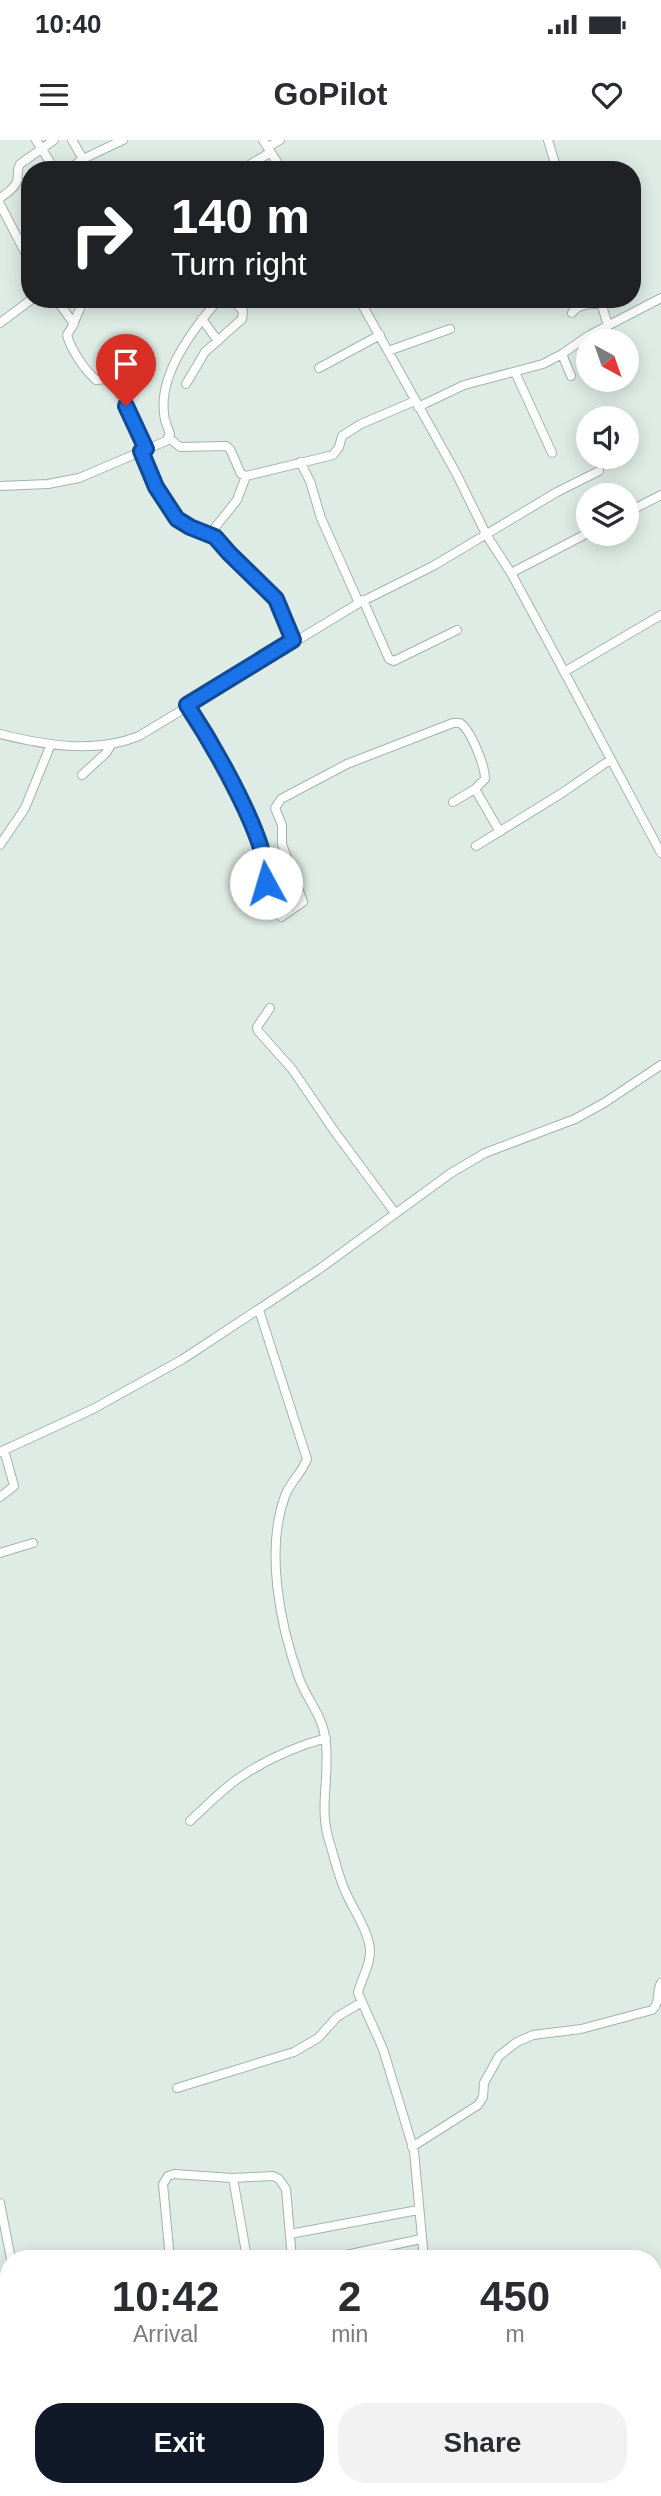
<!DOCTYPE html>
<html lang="en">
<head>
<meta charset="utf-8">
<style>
	body { margin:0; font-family:Helvetica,sans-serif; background:#f2f2f3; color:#2b2b33; height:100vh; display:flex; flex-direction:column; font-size:26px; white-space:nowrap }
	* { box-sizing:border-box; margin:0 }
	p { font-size:23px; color:#7c7c81 }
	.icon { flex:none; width:38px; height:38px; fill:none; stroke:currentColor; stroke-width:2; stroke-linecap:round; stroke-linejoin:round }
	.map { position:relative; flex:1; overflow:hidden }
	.details { position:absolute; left:0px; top:2110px; width:662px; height:247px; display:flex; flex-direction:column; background:#fff; border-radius:28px 28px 0 0; box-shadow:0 4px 18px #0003 }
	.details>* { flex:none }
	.banner { position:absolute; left:21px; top:21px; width:620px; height:147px; border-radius:28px; box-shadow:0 4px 18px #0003; background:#202124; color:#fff; overflow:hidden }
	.needle { width:46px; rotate:140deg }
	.controls { position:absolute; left:576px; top:189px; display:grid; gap:14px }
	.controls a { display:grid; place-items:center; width:63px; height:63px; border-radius:50%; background:#fff; box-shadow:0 4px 18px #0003; font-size:35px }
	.pin { position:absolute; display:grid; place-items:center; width:60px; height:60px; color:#fff; margin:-72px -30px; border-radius:50% 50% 50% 0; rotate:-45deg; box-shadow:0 0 7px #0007 }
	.pin .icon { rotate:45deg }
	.me { position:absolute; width:77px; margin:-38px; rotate:354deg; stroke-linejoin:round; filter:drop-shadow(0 0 5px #0008) }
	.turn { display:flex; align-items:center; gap:24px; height:147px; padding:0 35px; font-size:32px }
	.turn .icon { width:91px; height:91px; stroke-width:2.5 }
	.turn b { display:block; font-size:49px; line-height:60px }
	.eta { display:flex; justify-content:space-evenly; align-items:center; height:119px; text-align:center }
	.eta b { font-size:42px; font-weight:700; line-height:49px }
	.action { display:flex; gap:14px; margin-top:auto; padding:14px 35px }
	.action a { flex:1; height:80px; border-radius:28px; background:#111827; color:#fff; font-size:28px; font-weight:700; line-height:80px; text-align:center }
	.action a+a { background:#f2f2f3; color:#2b2b33 }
	.status { display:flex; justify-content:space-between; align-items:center; height:49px; padding:0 35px; background:#fff; direction:ltr }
	.status svg { height:19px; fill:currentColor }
	header { display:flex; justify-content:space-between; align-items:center; height:91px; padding:0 35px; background:#fff; font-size:32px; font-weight:700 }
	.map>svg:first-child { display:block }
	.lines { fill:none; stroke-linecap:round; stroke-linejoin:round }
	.minor-casing { stroke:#a1b4ac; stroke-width:10 }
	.minor { stroke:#fff; stroke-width:8 }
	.route-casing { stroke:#114b97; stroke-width:18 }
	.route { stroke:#1a73e8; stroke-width:12 }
</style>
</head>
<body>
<div class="status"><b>10:40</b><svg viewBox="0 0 49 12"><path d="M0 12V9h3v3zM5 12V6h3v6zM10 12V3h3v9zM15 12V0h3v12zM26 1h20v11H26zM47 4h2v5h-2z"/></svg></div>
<header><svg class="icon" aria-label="menu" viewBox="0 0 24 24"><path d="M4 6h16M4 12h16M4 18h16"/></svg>GoPilot<svg class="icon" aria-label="heart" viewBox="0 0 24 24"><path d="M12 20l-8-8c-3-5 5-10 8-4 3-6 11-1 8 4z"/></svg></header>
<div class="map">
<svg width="661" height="2356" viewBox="0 0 661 2356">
	<rect width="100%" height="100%" fill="#dfece5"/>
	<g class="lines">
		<g class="minor-casing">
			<path id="minor" d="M 36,0 L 55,30
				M 72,0 L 83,19
				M 263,0 L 282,30
				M 548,0 L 557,30
				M 268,7 L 280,0
				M 68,30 L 83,19 L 123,0
				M 241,30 L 271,12
				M 0,58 C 6,54 15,48 17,41 C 19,34 16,31 20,24 L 54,0
				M 0,64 L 30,122
				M 56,159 L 74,184
				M 84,159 L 72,187 L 67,195 C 71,210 84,229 96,240 L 107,239 L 117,249 L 126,266 L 146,309
				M 359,159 L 456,333 L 487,396 L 511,433 L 544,494 L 661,713
				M 600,159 L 608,186
				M 572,173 C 578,163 590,165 601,163
				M 202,179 L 218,201
				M 0,183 L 32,159
				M 388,211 L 450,189
				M 562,214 L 571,236
				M 319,228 L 380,195
				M 515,232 L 552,313
				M 186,244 L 205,212 L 242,179 L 243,171 L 232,159
				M 418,267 L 464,245 L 543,224 L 562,214 L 588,196 L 661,158
				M 169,298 L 180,307 L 226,306 L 230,309 L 241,334 L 246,336 L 333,315 L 339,307 L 342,296 L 361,284 L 415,261
				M 141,311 L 156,347 L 177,379 L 190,387 L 215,397 L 228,413 L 276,459 L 293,500
				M 300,322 L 310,341 L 321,378 L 359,463
				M 0,346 L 48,344 L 79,338 L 166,301 L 170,294 C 168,288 164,280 164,273 C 159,233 194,188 219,159
				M 626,373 L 661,355
				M 209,395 L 237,360 L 246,336
				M 511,433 L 588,393
				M 363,460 L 389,519 L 394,521 L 457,490
				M 564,532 L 661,475
				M 187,565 L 215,613 L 263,708 L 267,725 L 265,750
				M 0,594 C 44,605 95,614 139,596 L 359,463 L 433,426 L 557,352 L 599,331
				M 82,635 L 106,613 L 111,605
				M 453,662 L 475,649 L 500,692
				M 0,705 L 25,668 L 51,604
				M 476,706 L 562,653 L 610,620
				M 281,777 L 303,762 L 282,704 L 282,685 L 275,668 L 281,659 L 347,624 L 453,583 L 460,583 C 471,590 485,626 485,639 L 475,649
				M 270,868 L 257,887 L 258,891 L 292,929 L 335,992 L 395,1073
				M 259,1170 L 307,1319 C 302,1333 290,1342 285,1356 C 265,1410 280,1485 299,1538 C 306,1558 322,1575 325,1597 C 331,1630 319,1665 328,1697 C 334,1716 338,1736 346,1753 C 354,1771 370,1793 370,1812 C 370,1827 361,1839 358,1853 L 383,1909 L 414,2011 L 424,2119
				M 0,1312 L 93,1269 L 183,1219 L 318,1130 L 451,1033 L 485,1013 L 575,979 L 604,963 L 661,925
				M 0,1357 L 14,1346 L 4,1310
				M 0,1413 L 33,1403
				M 190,1681 C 205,1667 220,1652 236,1640 C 263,1621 294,1607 326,1598
				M 177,1948 L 294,1912 L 318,1898 L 337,1877 L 362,1862
				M 412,2007 L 478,1965 L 483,1957 L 484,1943 L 499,1916 L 517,1902 L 533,1895 L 581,1889 L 652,1870 C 661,1862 656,1852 661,1843
				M 233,2038 L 247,2118
				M 0,2063 L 11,2119
				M 290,2094 L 418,2070
				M 170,2119 L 163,2044 L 168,2036 L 174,2034 L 233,2038 L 273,2036 L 279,2039 L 286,2049 L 292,2119
				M 327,2119 L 421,2099
				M 0,2294 L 9,2274
				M 445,2348 L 451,2356"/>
		</g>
		<use href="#minor" class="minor"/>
	</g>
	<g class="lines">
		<g class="route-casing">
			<path id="route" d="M 126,266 L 146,309 L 141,311 L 156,347 L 177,379 L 190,387 L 215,397 L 229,413 L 276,459 L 293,500 L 187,565 C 210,600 272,704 266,743"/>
		</g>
		<use href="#route" class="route"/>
	</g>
</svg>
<div class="controls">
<a><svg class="needle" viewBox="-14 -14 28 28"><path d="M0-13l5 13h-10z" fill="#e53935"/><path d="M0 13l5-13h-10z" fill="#7c7c81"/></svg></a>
<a><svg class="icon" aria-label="sound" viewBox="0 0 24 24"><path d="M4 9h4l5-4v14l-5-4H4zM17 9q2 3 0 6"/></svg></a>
<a><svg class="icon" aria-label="layers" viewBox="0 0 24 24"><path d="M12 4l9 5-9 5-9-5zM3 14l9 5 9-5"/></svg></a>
</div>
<div class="pin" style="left:126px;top:266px;background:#d93025"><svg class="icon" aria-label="arrive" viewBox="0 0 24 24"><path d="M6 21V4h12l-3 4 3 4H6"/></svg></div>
<svg class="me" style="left:266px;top:743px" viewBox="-20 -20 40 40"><circle r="19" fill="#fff"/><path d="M0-13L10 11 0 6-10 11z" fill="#1a73e8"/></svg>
<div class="banner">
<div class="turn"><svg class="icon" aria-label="right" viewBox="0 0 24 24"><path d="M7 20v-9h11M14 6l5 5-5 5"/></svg><div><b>140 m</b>Turn right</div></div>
</div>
<section class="details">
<div class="eta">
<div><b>10:42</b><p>Arrival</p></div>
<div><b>2</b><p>min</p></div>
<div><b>450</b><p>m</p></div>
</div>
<div class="action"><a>Exit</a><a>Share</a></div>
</section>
</div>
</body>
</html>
